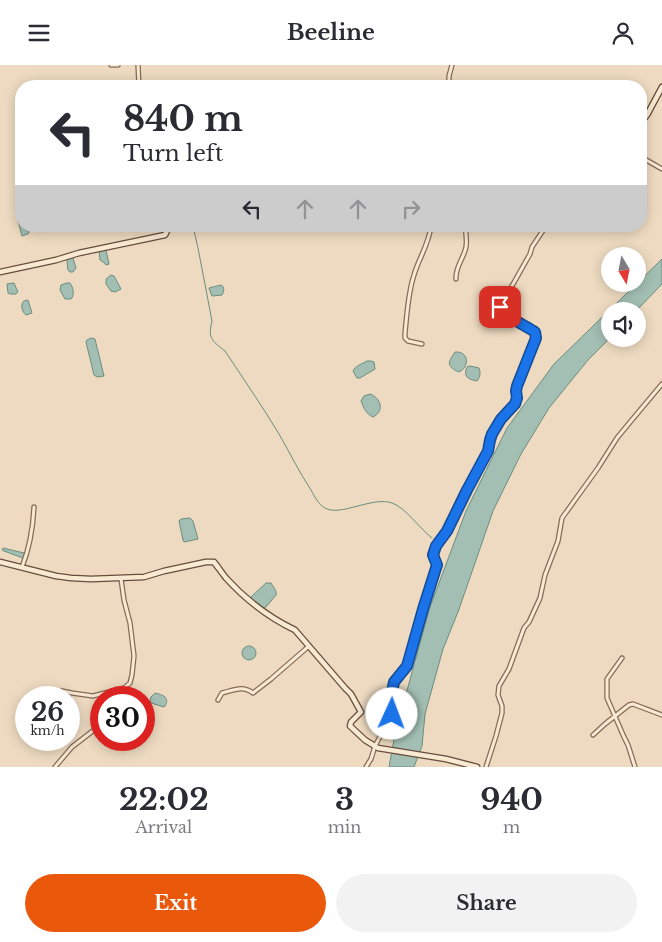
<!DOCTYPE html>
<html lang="en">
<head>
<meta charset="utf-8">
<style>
	body { margin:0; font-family:"Libre Baskerville",serif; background:#f2f2f3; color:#2b2b33; height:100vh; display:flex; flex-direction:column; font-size:19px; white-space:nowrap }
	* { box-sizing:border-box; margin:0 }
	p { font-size:16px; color:#7c7c81 }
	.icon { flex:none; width:28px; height:28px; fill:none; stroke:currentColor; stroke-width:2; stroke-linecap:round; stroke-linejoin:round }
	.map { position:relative; height:702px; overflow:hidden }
	.sheet { display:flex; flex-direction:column; background:#fff; flex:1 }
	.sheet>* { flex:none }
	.top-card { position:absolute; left:15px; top:15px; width:632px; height:152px; border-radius:20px; box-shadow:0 2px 12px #0003; background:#fff; color:#2b2b33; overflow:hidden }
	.needle { width:32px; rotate:170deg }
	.fabs { position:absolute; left:601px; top:182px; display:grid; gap:10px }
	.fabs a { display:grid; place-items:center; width:45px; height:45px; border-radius:50%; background:#fff; box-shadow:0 2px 12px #0003; font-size:25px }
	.speed { position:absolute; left:15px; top:621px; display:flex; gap:10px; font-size:25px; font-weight:700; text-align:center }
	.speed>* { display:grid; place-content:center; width:65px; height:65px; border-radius:50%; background:#fff; box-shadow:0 2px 12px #0003; line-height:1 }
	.speed small { font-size:12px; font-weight:400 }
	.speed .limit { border:8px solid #d22; background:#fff; color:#111 }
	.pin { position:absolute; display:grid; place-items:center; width:42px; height:42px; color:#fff; margin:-21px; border-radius:10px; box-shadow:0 2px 8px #0006 }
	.me { position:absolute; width:55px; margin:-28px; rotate:2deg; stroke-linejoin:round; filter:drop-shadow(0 0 4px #0008) }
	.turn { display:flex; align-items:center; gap:18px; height:105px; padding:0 25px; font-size:22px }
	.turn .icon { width:65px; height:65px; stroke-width:2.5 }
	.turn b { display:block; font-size:35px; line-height:42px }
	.lanes { display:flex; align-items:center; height:48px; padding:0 25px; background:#0003; justify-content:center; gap:25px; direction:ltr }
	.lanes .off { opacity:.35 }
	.eta { display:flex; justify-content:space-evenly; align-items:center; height:85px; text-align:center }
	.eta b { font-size:30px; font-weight:800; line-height:35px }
	.cta { display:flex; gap:10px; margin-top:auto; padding:10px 25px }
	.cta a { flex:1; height:58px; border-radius:30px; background:#ea580c; color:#fff; font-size:20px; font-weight:800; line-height:58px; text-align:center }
	.cta a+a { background:#f2f2f3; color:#2b2b33 }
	header { display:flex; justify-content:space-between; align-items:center; height:65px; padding:0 25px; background:#fff; font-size:22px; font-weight:800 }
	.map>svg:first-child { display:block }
	.water { fill:#a3bfb4; stroke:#6b8d80 }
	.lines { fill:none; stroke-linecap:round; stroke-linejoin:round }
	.stream { stroke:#6b8d80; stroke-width:1 }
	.street-casing { stroke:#866b58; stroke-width:5.5 }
	.secondary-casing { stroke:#674d3c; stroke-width:7 }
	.street { stroke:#f8e9d3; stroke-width:3 }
	.secondary { stroke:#f8e9d3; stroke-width:4.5 }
	.route-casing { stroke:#114b97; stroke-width:12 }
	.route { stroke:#1a73e8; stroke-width:9 }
</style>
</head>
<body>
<header><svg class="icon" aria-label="menu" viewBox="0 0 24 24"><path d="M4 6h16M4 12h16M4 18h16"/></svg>Beeline<svg class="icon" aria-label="person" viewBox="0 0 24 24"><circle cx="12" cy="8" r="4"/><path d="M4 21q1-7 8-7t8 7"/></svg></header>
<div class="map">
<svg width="662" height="702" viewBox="0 0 662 702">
	<rect width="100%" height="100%" fill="#eddac0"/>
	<path class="water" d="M 21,153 L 21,161 L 27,161 L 29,167 L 28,169 L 22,171 L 18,156 Z
		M 104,184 L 106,185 L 109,199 L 106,200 L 103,197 L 100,195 L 99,186 Z
		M 68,193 L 73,193 L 76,203 L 73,207 L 70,207 L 68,205 L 67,197 Z
		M 662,194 L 662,219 L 636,246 L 610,246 L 610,273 L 588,295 L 549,343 L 521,389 L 493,446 L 458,547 L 443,584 L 425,649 L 422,681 L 414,702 L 389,702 L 395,669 L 430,542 L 466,446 L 507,363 L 554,299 Z
		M 111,210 L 114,211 L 121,224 L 115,227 L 111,226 L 106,219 L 106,214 Z
		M 13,218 L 14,218 L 18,227 L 16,229 L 10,229 L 8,228 L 7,219 Z
		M 67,218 L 70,218 C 73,222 75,230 71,234 L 65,234 L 60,225 L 61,220 Z
		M 221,220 C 225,222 224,227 222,230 L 212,231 L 211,229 L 209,223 Z
		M 493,229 L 501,230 L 503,233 L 495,247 L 493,249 L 485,244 L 485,242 L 491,230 Z
		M 28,235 L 32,248 L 26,250 C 22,247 20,239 24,236 Z
		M 91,273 L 95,274 L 104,311 L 97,312 L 94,310 L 86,277 L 87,275 Z
		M 455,287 C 469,286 470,302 459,307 C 447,302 447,298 455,287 Z
		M 367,296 L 371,296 L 374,297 L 375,304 L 360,313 L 357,313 L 353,306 C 355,301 362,299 367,296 Z
		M 470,301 L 479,303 C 481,308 480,312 477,316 C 468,314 463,312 467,302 Z
		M 370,329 C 381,333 385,346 373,352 C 366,349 364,343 361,336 L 364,331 Z
		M 190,453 L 193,456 L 198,474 L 184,477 L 183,475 L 179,456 L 181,454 Z
		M 3,483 L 24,488 L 25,492 L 23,493 L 4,486 L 2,485 Z
		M 266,518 L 271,518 C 273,522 277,525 276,530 L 266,542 L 262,543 L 251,534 L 251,532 Z
		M242 588a7 7 0 1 1 14 0a7 7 0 1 1-14 0Z
		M 155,628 C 163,630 170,632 165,641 L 164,642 L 151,638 L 150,636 L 151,632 Z
		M 57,629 L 71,631 L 73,646 L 69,650 L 69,632 L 56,632 Z"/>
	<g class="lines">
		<path class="stream" d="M 193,161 L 198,183 L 212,256 C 208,273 211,275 225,286 C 243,313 262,341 279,369 C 290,388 299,407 311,425 C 315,432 318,439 325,443 C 340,452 373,431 392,438 C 405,442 420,464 432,473"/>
		<g class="street-casing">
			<path id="street" d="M 111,0 L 118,0
				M 138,0 L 139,21
				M 449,21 L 449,11 L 452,0
				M 641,92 L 662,104
				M 456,214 C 455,202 464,193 466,182 C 467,176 466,168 465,161
				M 422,279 L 408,276 L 405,273 L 405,268 C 407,249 408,228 414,210 C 419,193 429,179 431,161
				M 22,502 C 30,482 33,463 34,442
				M 622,593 L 607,614 L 607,633 L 624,672 L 628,680 L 635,702
				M 62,626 L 72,628 L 93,631 L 124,623 L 130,618 L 132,610 L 134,591 L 130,558 L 124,535 L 121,514
				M 120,632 L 124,623
				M 218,635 L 222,628 C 234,625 243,620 253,628 L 271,614 L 309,581
				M 593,670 L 605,659 L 629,640 L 633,639 L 662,650
				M 55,702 L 72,682 L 94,665 L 101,657
				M 366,702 L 371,694 L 375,681 L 392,649 L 393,641 L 391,632 L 394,617 L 407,601 L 418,562 L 436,503 L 436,497 L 433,491 L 434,485 L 447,466 L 467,425 L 488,386 L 490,375 L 492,369 L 501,354 L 515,339 L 517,333 L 516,326 L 517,321 L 534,277 L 536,269 L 535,267 C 527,262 503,249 499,244 L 530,189 L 532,182 L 546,161
				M 486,702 L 496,671 L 502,648 L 502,641 L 498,630 L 499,621 L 509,604 L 524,563 L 529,557 L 540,533 L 545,510 L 558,476 L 562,453 L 598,403 L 617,373 L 631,356 L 662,319"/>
		</g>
		<g class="secondary-casing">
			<path id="secondary" d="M 641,58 L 647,50 L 662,22
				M 0,207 L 56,195 L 79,188 L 165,170 L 167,166 L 167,161
				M 0,497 L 56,511 L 71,513 L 91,514 L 144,512 L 164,506 L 206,497 L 214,497 C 218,502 222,508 226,513 C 245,534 270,553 295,565 L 345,623 L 351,629 L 361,647 L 351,657 L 350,661 L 365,675 L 378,683 L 446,694 L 477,702"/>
		</g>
		<use href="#street" class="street"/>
		<use href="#secondary" class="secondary"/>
	</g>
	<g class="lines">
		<g class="route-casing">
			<path id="route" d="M 392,649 L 393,642 L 391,632 L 394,617 L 407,601 L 423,544 L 436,503 L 437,500 L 433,490 L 436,481 L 447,466 L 467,425 L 488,386 L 490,375 L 492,369 L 501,354 L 515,339 L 517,333 L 516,326 L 517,321 L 536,273 L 535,267 C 527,262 503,249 499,244 L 500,242"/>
		</g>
		<use href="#route" class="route"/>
	</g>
</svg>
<div class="fabs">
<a><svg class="needle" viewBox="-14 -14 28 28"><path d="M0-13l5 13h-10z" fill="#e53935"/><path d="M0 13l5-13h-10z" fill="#7c7c81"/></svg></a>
<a><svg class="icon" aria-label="sound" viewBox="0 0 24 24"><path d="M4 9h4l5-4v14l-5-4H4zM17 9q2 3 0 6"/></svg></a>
</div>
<div class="speed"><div>26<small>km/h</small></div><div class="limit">30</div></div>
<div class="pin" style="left:500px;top:242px;background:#d93025"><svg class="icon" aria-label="arrive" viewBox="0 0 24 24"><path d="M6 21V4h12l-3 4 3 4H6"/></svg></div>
<svg class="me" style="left:392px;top:649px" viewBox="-20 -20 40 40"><circle r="19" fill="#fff"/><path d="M0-13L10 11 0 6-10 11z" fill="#1a73e8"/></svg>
<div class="top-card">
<div class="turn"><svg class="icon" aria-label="left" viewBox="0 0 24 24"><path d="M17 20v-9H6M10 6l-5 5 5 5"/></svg><div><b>840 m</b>Turn left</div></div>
<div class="lanes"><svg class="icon" aria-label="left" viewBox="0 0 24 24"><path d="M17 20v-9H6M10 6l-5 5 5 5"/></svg><svg class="icon off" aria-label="ahead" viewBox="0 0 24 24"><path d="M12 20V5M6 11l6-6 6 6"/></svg><svg class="icon off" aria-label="ahead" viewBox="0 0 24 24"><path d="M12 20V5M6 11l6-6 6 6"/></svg><svg class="icon off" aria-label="right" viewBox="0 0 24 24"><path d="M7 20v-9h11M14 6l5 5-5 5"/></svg></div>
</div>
</div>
<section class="sheet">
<div class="eta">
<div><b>22:02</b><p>Arrival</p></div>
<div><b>3</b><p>min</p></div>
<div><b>940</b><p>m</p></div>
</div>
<div class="cta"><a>Exit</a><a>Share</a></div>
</section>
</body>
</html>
